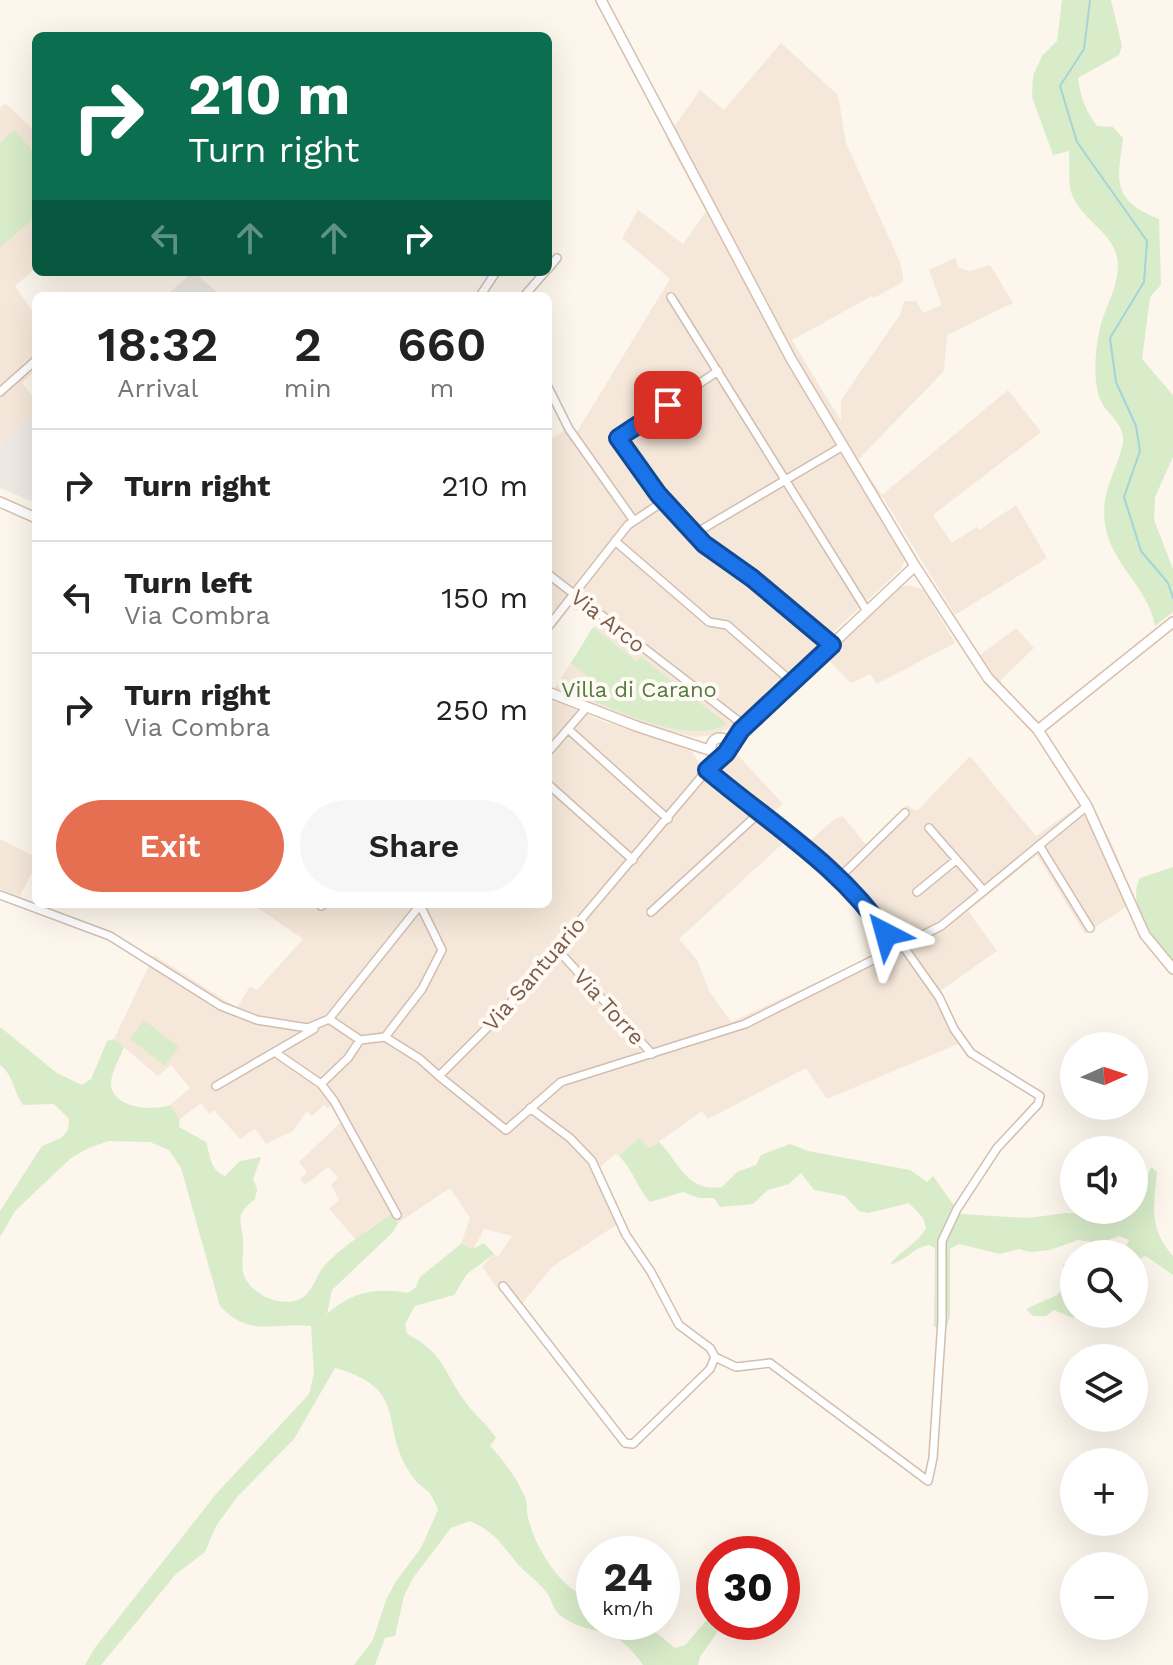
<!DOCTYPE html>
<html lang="en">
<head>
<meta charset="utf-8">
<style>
	body { margin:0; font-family:"Work Sans",sans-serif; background:#f6f6f6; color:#222; height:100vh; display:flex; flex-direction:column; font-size:30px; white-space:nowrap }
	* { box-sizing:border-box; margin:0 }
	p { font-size:26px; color:#767676 }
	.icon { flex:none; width:44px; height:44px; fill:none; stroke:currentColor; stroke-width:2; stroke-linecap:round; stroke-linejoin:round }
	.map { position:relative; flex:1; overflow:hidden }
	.drawer { position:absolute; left:32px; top:292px; width:520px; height:616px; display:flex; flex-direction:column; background:#fff; border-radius:12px; box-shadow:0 8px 32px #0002 }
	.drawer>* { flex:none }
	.top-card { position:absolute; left:32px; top:32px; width:520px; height:244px; border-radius:12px; box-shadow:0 8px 32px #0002; background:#0b6e4f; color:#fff; overflow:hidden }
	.needle { width:52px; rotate:87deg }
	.controls { position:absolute; left:1060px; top:1032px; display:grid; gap:16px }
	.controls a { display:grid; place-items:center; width:88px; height:88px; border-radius:50%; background:#fff; box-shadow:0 8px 32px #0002; font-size:40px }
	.speed { position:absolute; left:576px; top:1536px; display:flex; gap:16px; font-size:40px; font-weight:700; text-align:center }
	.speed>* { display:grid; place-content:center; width:104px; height:104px; border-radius:50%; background:#fff; box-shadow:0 8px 32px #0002; line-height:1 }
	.speed small { font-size:20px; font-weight:400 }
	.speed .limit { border:12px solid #d22; background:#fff; color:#111 }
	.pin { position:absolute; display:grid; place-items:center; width:68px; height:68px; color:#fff; margin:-34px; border-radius:16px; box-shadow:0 4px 12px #0006 }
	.me { position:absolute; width:88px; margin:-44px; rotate:321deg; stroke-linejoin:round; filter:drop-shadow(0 0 6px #0008) }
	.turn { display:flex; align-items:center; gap:28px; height:168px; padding:0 24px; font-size:36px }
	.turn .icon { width:104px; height:104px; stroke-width:2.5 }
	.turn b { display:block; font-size:56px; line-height:68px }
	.lanes { display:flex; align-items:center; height:76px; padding:0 24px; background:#0003; justify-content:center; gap:40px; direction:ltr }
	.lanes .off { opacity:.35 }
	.eta { display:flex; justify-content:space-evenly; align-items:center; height:136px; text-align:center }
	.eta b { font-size:48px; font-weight:600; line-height:56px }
	.primary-button { display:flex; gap:16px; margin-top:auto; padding:16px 24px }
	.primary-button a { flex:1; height:92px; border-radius:48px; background:#e76f51; color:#fff; font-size:32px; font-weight:600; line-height:92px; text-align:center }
	.primary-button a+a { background:#f6f6f6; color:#222 }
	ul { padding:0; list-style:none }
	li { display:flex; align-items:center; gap:24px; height:112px; padding:0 24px; border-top:2px solid #e0e0e0 }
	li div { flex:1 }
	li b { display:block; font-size:30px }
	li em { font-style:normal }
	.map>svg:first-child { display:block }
	.residential { fill:#f5e8da }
	.industrial { fill:#efe9e4 }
	.green { fill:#d8ecc9 }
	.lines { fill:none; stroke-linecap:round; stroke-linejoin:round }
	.stream { stroke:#a5d3da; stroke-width:2 }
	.street-casing { stroke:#d1beb0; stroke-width:10 }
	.secondary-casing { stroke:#d6c0b0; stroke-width:12 }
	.street { stroke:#fff; stroke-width:7 }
	.secondary { stroke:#fff; stroke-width:9 }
	.route-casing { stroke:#114b97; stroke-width:20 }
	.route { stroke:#1a73e8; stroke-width:14 }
	.labels { text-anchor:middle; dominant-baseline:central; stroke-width:8; stroke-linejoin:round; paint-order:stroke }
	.street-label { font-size:22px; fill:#7a5c4d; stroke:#fffaf3 }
	.park-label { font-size:22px; fill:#537a41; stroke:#fffaf3 }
</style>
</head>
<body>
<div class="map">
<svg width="1173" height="1665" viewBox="0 0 1173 1665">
	<rect width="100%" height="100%" fill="#fdf6ec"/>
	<path class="residential" d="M 781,43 L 838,95 L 846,143 L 900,262 L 903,277 L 903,282 L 874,298 L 872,296 L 792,340 L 841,421 L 841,400 L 899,316 L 905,301 L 916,301 L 923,313 L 942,305 L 929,270 L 955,258 L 959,268 L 971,271 L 990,265 L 1013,303 L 947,335 L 944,371 L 858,460 L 882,495 L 1008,390 L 1041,432 L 933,515 L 952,543 L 977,527 L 979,530 L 1016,505 L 1047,558 L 955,615 L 882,496 L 872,504 L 898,545 L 905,560 L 901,569 L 730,728 L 715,735 L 694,737 L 635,722 L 554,689 L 596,624 L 571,607 L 551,632 L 548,629 L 548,440 L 571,427 L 575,431 L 578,430 L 670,279 L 622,238 L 638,210 L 683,244 L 706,211 L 666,138 L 700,90 L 724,110 Z
		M 6,104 L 36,132 L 36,268 L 15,286 L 36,316 L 36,370 L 22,383 L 36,400 L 36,411 L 0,443 L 0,107 Z
		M 909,585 L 924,590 L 955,643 L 877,684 L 870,674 L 851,683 L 825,657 L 900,587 Z
		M 1016,628 L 1034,648 L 1001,680 L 1001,685 L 979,656 Z
		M 548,698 L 605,722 L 657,737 L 692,752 L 710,778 L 735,752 L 783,804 L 769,815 L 792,835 L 679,939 L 697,960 L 709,991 L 731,1022 L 890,948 L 873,922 L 831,877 L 799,850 L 835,819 L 843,816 L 866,845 L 906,805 L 917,811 L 970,756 L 1036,836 L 1088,799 L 1111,842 L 1135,901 L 1085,934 L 1037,855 L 968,911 L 997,951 L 933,996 L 958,1044 L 827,1099 L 806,1068 L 708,1119 L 702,1111 L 650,1148 L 639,1138 L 619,1156 L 615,1154 L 600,1167 L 624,1220 L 552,1267 L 521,1305 L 506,1286 L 500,1292 L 482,1266 L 494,1254 L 498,1257 L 512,1236 L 484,1229 L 473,1250 L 461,1244 L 470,1218 L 450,1188 L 398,1223 L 392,1214 L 368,1229 L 357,1241 L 329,1209 L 339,1200 L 331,1185 L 338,1178 L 328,1167 L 305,1185 L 300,1179 L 307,1172 L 299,1162 L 341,1122 L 332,1105 L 327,1108 L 324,1105 L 312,1116 L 307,1111 L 293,1131 L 266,1144 L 255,1129 L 240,1139 L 214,1110 L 209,1114 L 201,1103 L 180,1119 L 170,1105 L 190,1088 L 171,1065 L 158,1076 L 114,1039 L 154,955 L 237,1008 L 250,986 L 257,990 L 303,939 L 252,904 L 548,904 Z
		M 0,839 L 36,857 L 36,865 L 20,896 L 0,889 Z"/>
	<path class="industrial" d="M 193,272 L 222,296 L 166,296 Z
		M 36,411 L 36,503 L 0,488 L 0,443 Z"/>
	<path class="green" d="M 1062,0 L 1111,0 L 1122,46 L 1119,55 L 1078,78 C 1080,95 1086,112 1097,126 L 1113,127 L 1123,138 C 1117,183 1112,200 1159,219 L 1161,285 L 1150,297 L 1142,359 L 1173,395 L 1173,457 L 1155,497 L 1154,520 L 1173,569 L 1173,612 L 1155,626 C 1149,588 1110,563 1105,524 C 1100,489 1119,469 1123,441 C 1124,425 1111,417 1103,405 C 1092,387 1095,354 1099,333 C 1103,308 1122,284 1117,257 C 1112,233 1085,221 1074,199 C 1067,187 1070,166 1069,151 L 1053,155 L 1032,97 L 1033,76 L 1042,56 L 1057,41 Z
		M 14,130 L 36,155 L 36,216 L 0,248 L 0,143 Z
		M 593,627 L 636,661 L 641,657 L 727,724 C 690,746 623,712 585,698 L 594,682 L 571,663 Z
		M 1173,867 L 1173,961 C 1156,940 1125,905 1140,878 Z
		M 144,1020 L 179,1047 L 165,1066 L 130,1039 Z
		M 0,1027 L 57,1073 L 82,1085 L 91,1079 L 107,1041 L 114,1039 L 124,1047 C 120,1057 111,1073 111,1084 C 112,1109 154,1111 170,1105 L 180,1119 L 179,1127 L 206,1142 C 211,1157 209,1169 225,1176 L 240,1161 L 261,1157 L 253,1179 L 257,1189 L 255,1199 C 233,1217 242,1219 243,1242 C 244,1252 241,1262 243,1272 C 248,1293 278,1307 298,1300 C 313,1294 315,1277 324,1266 C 338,1250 373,1226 392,1214 L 398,1223 L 393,1232 L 332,1290 L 327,1314 C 350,1292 377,1287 408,1293 L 416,1287 L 420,1277 L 461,1244 L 473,1249 L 484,1243 L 494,1254 L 467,1274 L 454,1295 L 415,1306 L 405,1324 L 407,1334 C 442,1351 444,1371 463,1399 C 473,1413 486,1423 496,1438 L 490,1446 C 505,1462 516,1477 525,1497 C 528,1505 526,1513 529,1521 C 536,1549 564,1595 594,1599 L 594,1622 L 643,1622 L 675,1648 L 685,1645 L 714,1612 L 714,1622 L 724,1622 L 700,1657 L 698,1665 L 643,1665 C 613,1620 590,1639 560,1615 C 553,1610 552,1600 547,1593 C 538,1581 525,1573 516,1562 C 501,1543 493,1531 470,1521 L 451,1528 L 413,1578 L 404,1596 L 395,1636 L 385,1638 L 375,1665 L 354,1665 L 373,1640 L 386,1600 L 396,1581 L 421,1548 L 438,1510 C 429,1484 424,1493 413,1477 C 376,1426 413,1390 335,1368 L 294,1439 L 237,1497 L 216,1526 L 205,1552 L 176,1574 L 101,1665 L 85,1665 L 94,1649 L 216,1494 L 309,1394 L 314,1373 L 311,1326 C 273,1322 250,1338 220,1306 L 181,1168 L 169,1150 L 150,1142 L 109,1141 L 89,1148 L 71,1158 L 15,1211 L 0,1237 L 0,1211 L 42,1146 L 61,1138 L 68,1130 L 69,1119 L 54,1104 L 23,1105 C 13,1091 14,1076 0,1065 Z
		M 639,1138 L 650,1148 L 659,1142 C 680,1163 686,1192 722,1187 L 737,1172 L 756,1165 L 761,1155 L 790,1144 L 808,1151 L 910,1170 L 927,1182 L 933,1176 L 960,1214 L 1028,1218 L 1066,1213 L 1113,1214 L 1134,1210 L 1151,1167 L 1157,1172 C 1154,1206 1148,1228 1173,1256 L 1173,1275 L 1146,1256 L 1134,1261 L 1134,1254 L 1123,1254 L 1129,1240 L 1119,1236 L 1100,1243 L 1078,1240 L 1050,1250 L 1030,1252 L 1019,1249 L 1000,1254 L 959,1244 L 950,1249 L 950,1317 L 946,1328 L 934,1327 L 935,1248 L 929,1245 C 913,1248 905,1261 890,1265 C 900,1250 918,1244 926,1228 L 923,1218 L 909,1203 L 869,1213 L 859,1211 L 845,1196 L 814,1190 L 801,1173 L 789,1184 L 768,1190 L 753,1204 L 720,1207 L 714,1198 L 699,1198 L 683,1192 L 650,1202 C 637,1188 634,1171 619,1156 Z
		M 1063,1263 L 1074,1271 L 1074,1314 L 1078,1314 L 1073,1318 L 1054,1310 L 1046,1316 L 1033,1316 L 1026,1309 L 1057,1295 L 1064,1288 Z"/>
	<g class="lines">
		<path class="stream" d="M 1090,0 L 1084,49 L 1060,86 L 1077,142 L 1147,241 L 1144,282 L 1110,338 L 1116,382 L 1136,426 L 1140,451 L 1124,497 L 1141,551 L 1168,583 L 1173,598"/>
		<g class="street-casing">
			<path id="street" d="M 548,269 L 557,258
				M 480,296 L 496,272
				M 524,296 L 545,272
				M 671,297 L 867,611
				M 718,371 L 618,438 L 658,494 L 704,544 L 752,578 L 832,645
				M 548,387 L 569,429 L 634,521
				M 0,392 L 36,360
				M 694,534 L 843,446
				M 615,541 L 709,622 L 727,625 L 792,682
				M 548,574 L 745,726
				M 548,627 L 628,525 L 664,501
				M 568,729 L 668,819
				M 548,752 L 587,707
				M 707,770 C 774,827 847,875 896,950
				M 548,784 L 633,860
				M 929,828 L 984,891
				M 1039,845 L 1090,928
				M 838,879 L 905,813
				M 917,892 L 956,860
				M 0,895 L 110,936 L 221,1006 L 257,1020 L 308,1028 L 329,1019 L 421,904
				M 321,906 L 324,904
				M 651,912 L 758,814
				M 557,949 L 652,1054
				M 329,1019 L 360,1040 L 385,1037 L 420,1059 L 439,1076 L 502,1013 L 708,769 L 724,755
				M 385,1037 L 422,989 L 442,950 L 420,905
				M 276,1053 L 321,1084 L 334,1101 L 397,1215
				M 439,1076 L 506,1130 L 561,1082 L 745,1024 L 941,926 L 1087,806
				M 321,1084 L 348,1058 L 360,1040
				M 216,1086 L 314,1029
				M 530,1108 L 570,1138 L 592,1161 L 626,1235 L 651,1272 L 679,1325 L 710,1348 L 715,1357
				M 503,1286 L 625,1443 L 633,1444 L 637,1440 L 710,1369 L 715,1357 L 736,1367 L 770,1363 L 928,1481 L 933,1458 L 942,1320 L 942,1241 L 957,1209 L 997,1148 L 1038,1104 L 1040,1096 L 971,1053 L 954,1029 L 939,997 L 903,946"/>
		</g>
		<g class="secondary-casing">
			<path id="secondary" d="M 601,0 L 791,359 L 915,566 L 988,678 L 1038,730 L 1087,806 L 1145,935 L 1173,969
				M 0,502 L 36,518
				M 548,692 L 636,726 L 712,751
				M 1038,730 L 1173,622
				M711 747a9 9 0 1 1 18 0a9 9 0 1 1-18 0Z
				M 729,746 L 741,730 L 915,566"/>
		</g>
		<use href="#street" class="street"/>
		<use href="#secondary" class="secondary"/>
	</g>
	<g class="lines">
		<g class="route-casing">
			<path id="route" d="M 668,405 L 618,438 L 658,494 L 704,544 L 752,578 L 832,645 L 741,730 L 726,753 L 707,770 C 768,822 842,867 886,934"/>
		</g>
		<use href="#route" class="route"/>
	</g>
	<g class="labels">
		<g class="street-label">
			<text transform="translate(608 621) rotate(38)">Via Arco</text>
			<text transform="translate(534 974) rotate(-49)">Via Santuario</text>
			<text transform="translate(609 1007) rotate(48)">Via Torre</text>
		</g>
		<g class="park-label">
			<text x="639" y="689">Villa di Carano</text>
		</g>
	</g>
</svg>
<div class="controls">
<a><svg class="needle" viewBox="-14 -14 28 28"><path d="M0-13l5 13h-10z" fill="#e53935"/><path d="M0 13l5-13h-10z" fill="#767676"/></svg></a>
<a><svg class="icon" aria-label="sound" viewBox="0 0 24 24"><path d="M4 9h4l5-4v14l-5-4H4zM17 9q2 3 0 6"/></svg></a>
<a><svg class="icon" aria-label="search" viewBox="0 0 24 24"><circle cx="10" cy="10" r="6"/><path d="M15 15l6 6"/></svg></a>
<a><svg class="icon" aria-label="layers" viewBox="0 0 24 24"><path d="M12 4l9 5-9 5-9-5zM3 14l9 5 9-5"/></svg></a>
<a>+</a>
<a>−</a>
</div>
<div class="speed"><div>24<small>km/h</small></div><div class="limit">30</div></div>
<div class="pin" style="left:668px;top:405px;background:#d93025"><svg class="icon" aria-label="arrive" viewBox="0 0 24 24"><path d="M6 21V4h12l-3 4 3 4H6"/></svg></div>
<svg class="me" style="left:886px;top:934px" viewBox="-20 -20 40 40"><path d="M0-17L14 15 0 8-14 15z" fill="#1a73e8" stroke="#fff" stroke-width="4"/></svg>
<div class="top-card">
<div class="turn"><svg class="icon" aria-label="right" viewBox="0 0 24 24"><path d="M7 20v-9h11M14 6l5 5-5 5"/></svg><div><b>210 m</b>Turn right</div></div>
<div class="lanes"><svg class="icon off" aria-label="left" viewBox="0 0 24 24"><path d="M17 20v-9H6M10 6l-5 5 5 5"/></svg><svg class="icon off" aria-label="ahead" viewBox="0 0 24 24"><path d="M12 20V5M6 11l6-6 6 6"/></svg><svg class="icon off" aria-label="ahead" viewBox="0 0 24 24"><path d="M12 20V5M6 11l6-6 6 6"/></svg><svg class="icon" aria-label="right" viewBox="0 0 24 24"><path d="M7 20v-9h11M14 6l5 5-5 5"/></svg></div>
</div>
<section class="drawer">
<div class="eta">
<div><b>18:32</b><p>Arrival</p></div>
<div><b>2</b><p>min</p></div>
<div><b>660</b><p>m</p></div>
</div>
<ul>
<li><svg class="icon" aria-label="right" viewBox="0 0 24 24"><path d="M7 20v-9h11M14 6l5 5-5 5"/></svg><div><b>Turn right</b></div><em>210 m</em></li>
<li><svg class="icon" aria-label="left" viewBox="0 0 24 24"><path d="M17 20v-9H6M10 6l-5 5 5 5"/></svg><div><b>Turn left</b><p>Via Combra</p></div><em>150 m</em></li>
<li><svg class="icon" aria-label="right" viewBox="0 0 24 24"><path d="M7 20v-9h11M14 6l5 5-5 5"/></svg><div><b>Turn right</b><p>Via Combra</p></div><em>250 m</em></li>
</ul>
<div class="primary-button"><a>Exit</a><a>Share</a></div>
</section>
</div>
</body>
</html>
